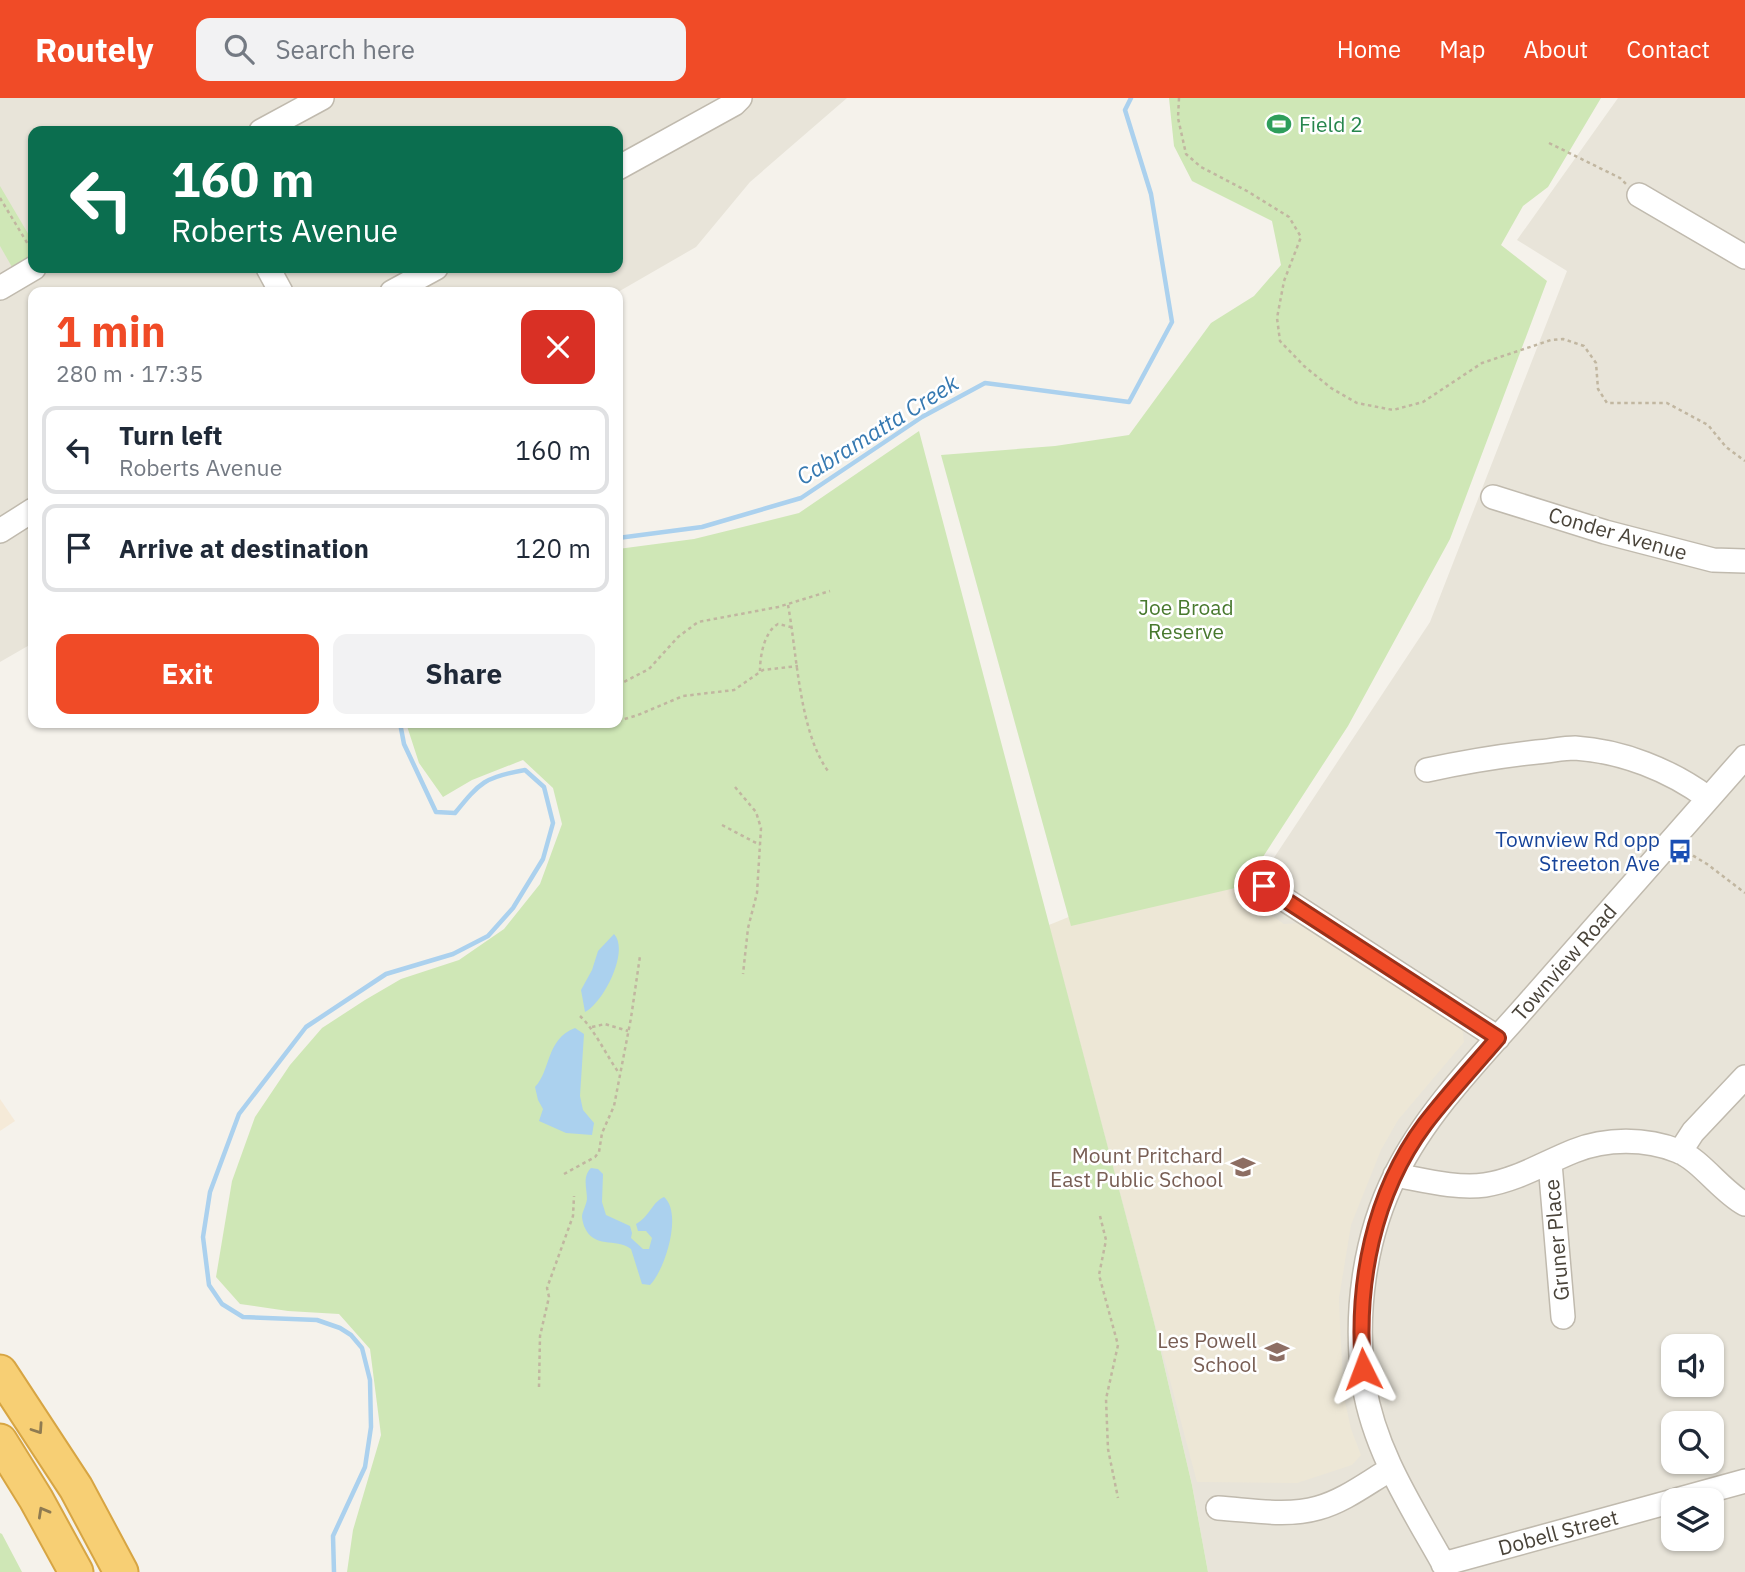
<!DOCTYPE html>
<html lang="en">
<head>
<meta charset="utf-8">
<style>
	body { margin:0; font-family:"IBM Plex Sans",sans-serif; background:#f2f2f3; color:#1f2937; height:100vh; display:flex; flex-direction:column; font-size:26px; white-space:nowrap }
	* { box-sizing:border-box; margin:0 }
	p { font-size:23px; color:#747a83 }
	.icon { flex:none; width:38px; height:38px; fill:none; stroke:currentColor; stroke-width:2; stroke-linecap:round; stroke-linejoin:round }
	.map { position:relative; flex:1; overflow:hidden }
	.details { position:absolute; left:28px; top:189px; width:595px; height:441px; display:flex; flex-direction:column; background:#fff; border-radius:14px; box-shadow:0 2px 5px #0004 }
	.details>* { flex:none }
	.top-card { position:absolute; left:28px; top:28px; width:595px; height:147px; border-radius:14px; box-shadow:0 2px 5px #0004; background:#0b6e4f; color:#fff; overflow:hidden }
	.controls { position:absolute; left:1661px; top:1236px; display:grid; gap:14px }
	.controls a { display:grid; place-items:center; width:63px; height:63px; border-radius:14px; background:#fff; box-shadow:0 2px 5px #0004; font-size:35px }
	.pin { position:absolute; display:grid; place-items:center; width:60px; height:60px; color:#fff; margin:-30px; border:4px solid #fff; border-radius:50%; box-shadow:0 2px 7px #0007 }
	.me { position:absolute; width:77px; margin:-38px; rotate:357deg; stroke-linejoin:round; filter:drop-shadow(0 0 5px #0008) }
	.turn { display:flex; align-items:center; gap:24px; height:147px; padding:0 28px; font-size:32px }
	.turn .icon { width:91px; height:91px; stroke-width:2.5 }
	.turn b { display:block; font-size:49px; line-height:60px }
	.round { display:grid; place-items:center; flex:none; width:74px; height:74px; border-radius:14px; background:#f2f2f3 }
	.headline { display:flex; align-items:center; justify-content:space-between; height:119px; padding:0 28px }
	h1 { font-size:42px; font-weight:700; line-height:52px; color:#f04b27 }
	.button { display:flex; gap:14px; margin-top:auto; padding:14px 28px }
	.button a { flex:1; height:80px; border-radius:14px; background:#f04b27; color:#fff; font-size:28px; font-weight:700; line-height:80px; text-align:center }
	.button a+a { background:#f2f2f3; color:#1f2937 }
	ul { padding:0; list-style:none }
	li { display:flex; align-items:center; gap:21px; height:88px; margin:0 14px 10px; padding:0 14px; border:4px solid #e0e1e3; border-radius:14px }
	li div { flex:1 }
	li b { display:block; font-size:26px }
	li em { font-style:normal }
	header { display:flex; align-items:center; gap:42px; box-sizing:border-box; height:98px; padding:0 35px; background:#f04b27; color:#fff }
	header strong { font-size:33px }
	nav { display:flex; gap:38px; margin-inline-start:auto; font-size:24px }
	.search { width:490px; height:63px; background:#f2f2f3; display:flex; align-items:center; gap:18px; box-sizing:border-box; padding:0 24px; border-radius:14px; color:#747a83; font-size:26px }
	.map>svg:first-child { display:block }
	.residential { fill:#e8e4d9; fill-rule:evenodd }
	.commercial { fill:#f5ead8 }
	.education { fill:#ede7d6 }
	.green { fill:#cfe7b6 }
	.water { fill:#abd1ee }
	.lines { fill:none; stroke-linecap:round; stroke-linejoin:round }
	.stream { stroke:#abd1ee; stroke-width:4.5 }
	.minor-casing { stroke:#c0baae; stroke-width:26 }
	.highway-casing { stroke:#d7a543; stroke-width:37 }
	.path { stroke:#c1b6a0; stroke-width:2.5; stroke-dasharray:3.5 3.5; stroke-linecap:butt }
	.minor { stroke:#fff; stroke-width:23 }
	.highway { stroke:#f7cf74; stroke-width:33 }
	.oneway { stroke:#8f7b51 }
	.route-casing { stroke:#9c3119; stroke-width:18 }
	.route { stroke:#f04b27; stroke-width:12 }
	.labels { text-anchor:middle; dominant-baseline:central; stroke-width:5; stroke-linejoin:round; paint-order:stroke }
	.leisure-label { font-size:21px; fill:#27864d; stroke:#fff; text-anchor:start }
	.street-label { font-size:21px; fill:#494339; stroke:#fff }
	.park-label { font-size:21px; fill:#48792e; stroke:#fff }
	.transit-label { font-size:21px; fill:#164399; stroke:#fff; text-anchor:end }
	.education-label { font-size:21px; fill:#785e54; stroke:#fff; text-anchor:end }
	.water-label { font-size:23px; font-style:italic; fill:#3679b1; stroke:#fff }
</style>
</head>
<body>
<header>
<strong>Routely</strong>
<div class="search"><svg class="icon" aria-label="search" viewBox="0 0 24 24"><circle cx="10" cy="10" r="6"/><path d="M15 15l6 6"/></svg>Search here</div>
<nav><a>Home</a><a>Map</a><a>About</a><a>Contact</a></nav>
</header>
<div class="map">
<svg width="1745" height="1474" viewBox="0 0 1745 1474">
	<rect width="100%" height="100%" fill="#f5f2eb"/>
	<path class="residential" d="M 0,0 L 847,0 L 750,84 L 696,149 L 618,194 L 33,194 L 33,545 L 0,564 ZM 33,33 L 618,33 L 618,170 L 33,170 Z
		M 1618,0 L 1745,0 L 1745,1474 L 1208,1474 L 1192,1387 L 1154,1224 L 1049,827 L 1248,799 L 1430,524 L 1567,173 L 1517,142 ZM 1673,1248 L 1712,1248 L 1712,1286 L 1673,1286 ZM 1673,1325 L 1712,1325 L 1712,1363 L 1673,1363 ZM 1673,1402 L 1712,1402 L 1712,1440 L 1673,1440 Z"/>
	<path class="commercial" d="M 0,1001 L 15,1023 L 0,1033 Z"/>
	<path class="education" d="M 1196,767 L 1248,800 L 1284,826 L 1302,825 L 1462,928 L 1464,944 L 1398,1022 L 1381,1052 L 1351,1127 L 1339,1200 L 1340,1228 L 1344,1299 L 1351,1331 L 1361,1357 L 1352,1367 L 1297,1385 L 1197,1384 L 1049,827 Z"/>
	<path class="green" d="M 1169,0 L 1601,0 L 1548,89 L 1523,108 L 1501,147 L 1547,183 L 1450,441 L 1348,628 L 1244,788 L 1071,828 L 941,357 L 1055,348 L 1129,337 L 1211,225 L 1254,198 L 1281,167 L 1272,123 L 1192,83 L 1174,48 Z
		M 0,88 L 33,144 L 33,156 L 12,169 L 0,148 Z
		M 919,333 L 1154,1224 L 1192,1387 L 1208,1474 L 347,1474 L 353,1432 L 381,1337 L 370,1251 L 339,1216 L 288,1213 L 240,1206 L 216,1179 L 232,1083 L 255,1019 L 290,967 L 322,930 L 365,902 L 401,881 L 459,862 L 504,831 L 540,786 L 562,726 L 553,690 L 523,662 L 472,682 L 443,699 L 419,665 L 406,625 L 618,625 L 618,451 L 694,441 L 799,415 Z
		M 0,1435 L 2,1436 L 22,1474 L 0,1474 Z"/>
	<path class="water" d="M 614,836 C 630,853 603,905 585,914 L 581,892 L 592,872 L 598,853 Z
		M 575,930 L 584,936 L 580,998 L 583,1012 L 594,1025 L 592,1037 L 566,1035 L 539,1023 L 543,1011 L 538,1002 L 535,989 C 551,972 546,941 575,930 Z
		M 591,1070 L 598,1071 L 603,1076 L 602,1104 L 606,1117 L 630,1128 L 632,1135 L 631,1140 L 643,1151 L 649,1151 L 652,1140 L 646,1133 L 638,1133 L 636,1126 C 649,1119 653,1103 664,1099 C 683,1115 665,1172 650,1187 L 642,1186 L 631,1151 C 615,1139 594,1152 584,1128 C 583,1125 582,1121 582,1118 C 583,1112 586,1108 587,1101 C 587,1090 582,1079 591,1070 Z"/>
	<g class="lines">
		<path class="stream" d="M 618,440 L 702,429 L 801,400 L 922,319 L 985,285 L 1129,304 L 1172,224 L 1151,96 L 1125,12 L 1131,0
			M 334,1474 L 333,1438 L 365,1369 L 371,1329 L 370,1282 L 362,1250 L 351,1237 L 340,1230 L 317,1222 L 243,1219 L 222,1206 L 209,1187 L 203,1139 L 210,1094 L 239,1016 L 306,929 L 386,876 L 453,856 L 488,838 L 513,810 L 543,761 L 553,725 L 544,689 L 525,672 C 485,679 480,684 455,715 L 436,714 L 404,646 L 400,625"/>
		<g class="minor-casing">
			<path id="minor" d="M 261,33 L 322,0
				M 618,70 L 734,6 L 740,0
				M 1639,97 L 1745,159
				M 268,170 L 281,194
				M 0,190 L 34,170
				M 392,194 L 436,170
				M 1493,399 L 1605,434 L 1713,462 L 1745,463
				M 0,433 L 33,412
				M 1427,672 C 1464,664 1500,658 1537,654 C 1550,653 1563,650 1575,650 C 1622,653 1670,672 1708,700
				M 1264,788 L 1498,940
				M 1680,1054 L 1693,1034 L 1745,979
				M 1550,1065 L 1563,1219
				M 1395,1077 C 1423,1082 1456,1091 1485,1087 C 1517,1082 1544,1065 1574,1053 C 1606,1040 1646,1040 1678,1053 C 1701,1062 1722,1094 1745,1106
				M 1676,1402 L 1745,1383
				M 1218,1410 C 1250,1412 1287,1419 1318,1410 C 1344,1403 1367,1385 1391,1371
				M 1443,1466 L 1673,1403
				M 1448,1474 C 1415,1414 1375,1356 1364,1287 C 1354,1217 1364,1139 1396,1076 C 1428,1011 1485,955 1532,901 C 1603,820 1674,739 1745,659"/>
		</g>
		<g class="highway-casing">
			<path id="highway" d="M 0,1274 L 76,1390 L 121,1474
				M 0,1343 L 36,1401 L 76,1474"/>
		</g>
		<path class="path" d="M 1179,0 L 1178,20 L 1186,56 L 1201,69 L 1247,93 L 1289,119 L 1301,139 L 1284,183 L 1277,220 L 1280,243 L 1304,268 L 1331,290 L 1357,305 L 1393,312 L 1423,304 L 1482,265 L 1551,242 L 1563,241 L 1584,248 L 1596,265 L 1598,291 L 1607,305 L 1667,305 L 1708,327 L 1726,349 L 1745,363
			M 1549,45 L 1620,80 L 1626,86
			M 0,100 L 32,153
			M 788,507 C 797,555 799,633 828,673
			M 760,573 C 760,558 764,534 778,526 L 791,529
			M 618,587 L 649,571 L 678,539 L 698,524 L 778,509 L 830,493
			M 618,623 L 638,617 L 683,598 L 734,592 L 763,572 L 798,568
			M 594,625 L 610,625
			M 735,689 L 756,714 L 761,730 L 757,795 L 748,830 L 743,876
			M 722,727 L 760,747
			M 1687,754 L 1707,766 L 1745,795
			M 580,918 C 595,932 606,957 619,975
			M 592,929 L 605,926 L 628,933
			M 564,1076 L 595,1059 L 599,1054 L 602,1035 L 614,1008 L 631,920 L 640,858
			M 1100,1118 L 1106,1142 L 1099,1177 L 1118,1247 L 1106,1301 L 1108,1351 L 1118,1400
			M 539,1289 L 540,1238 L 549,1199 L 547,1190 L 573,1118 L 574,1098"/>
		<use href="#minor" class="minor"/>
		<use href="#highway" class="highway"/>
	</g>
	<defs><path id="oneway-chevron" d="M-2-3.5L2.5 0L-2 3.5" fill="none" stroke-width="1.6" stroke-linecap="round" stroke-linejoin="round" transform="scale(1.75)"/></defs>
	<g class="oneway">
		<use href="#oneway-chevron" transform="translate(38 1331) rotate(56)"/>
		<use href="#oneway-chevron" transform="translate(43 1414) rotate(-119)"/>
	</g>
	<g class="lines">
		<g class="route-casing">
			<path id="route" d="M 1264,788 L 1498,940 C 1474,968 1448,996 1425,1026 C 1373,1096 1356,1186 1363,1271"/>
		</g>
		<use href="#route" class="route"/>
	</g>
	<defs>
		<g id="stadium-bare" transform="scale(1.89)"><path d="M0-5a6.5 5 0 1 0 0 10a6.5 5 0 1 0 0-10ZM-3.5-1.8h7v3.6h-7Z" fill="#2e9e5b" stroke="#fff" stroke-width="2.5" paint-order="stroke"/></g>
		<g id="bus-bare" transform="scale(1.89)"><path d="M-5-6H5V4H4V6H2V4H-2V6H-4V4H-5ZM-3.5-4V0h7V-4ZM-3.5 1.2v1.5H-2V1.2ZM2 1.2v1.5H3.5V1.2Z" fill="#1a4fb4" stroke="#fff" stroke-width="2.5" paint-order="stroke"/></g>
		<g id="school-bare" transform="scale(1.89)"><path d="M0-5L7-2L0 1L-7-2ZM-4 1L0 2.5L4 1V4Q0 6-4 4Z" fill="#8d6e63" stroke="#fff" stroke-width="2.5" paint-order="stroke"/></g>
	</defs>
	<g fill-rule="evenodd">
		<use href="#stadium-bare" x="1279" y="26"/>
		<use href="#bus-bare" x="1680" y="753"/>
		<use href="#school-bare" x="1243" y="1069"/>
		<use href="#school-bare" x="1277" y="1254"/>
	</g>
	<g class="labels">
		<g class="leisure-label">
			<text x="1299" y="26">Field 2</text>
		</g>
		<g class="street-label">
			<text transform="translate(1618 435) rotate(16)">Conder Avenue</text>
			<text transform="translate(1564 864) rotate(-49)">Townview Road</text>
			<text transform="translate(1556 1142) rotate(-95)">Gruner Place</text>
			<text transform="translate(1558 1434) rotate(-15)">Dobell Street</text>
		</g>
		<g class="park-label">
			<text x="1186" y="509">Joe Broad<tspan x="1186" dy="24">Reserve</tspan></text>
		</g>
		<g class="transit-label">
			<text x="1660" y="741">Townview Rd opp<tspan x="1660" dy="24">Streeton Ave</tspan></text>
		</g>
		<g class="education-label">
			<text x="1223" y="1057">Mount Pritchard<tspan x="1223" dy="24">East Public School</tspan></text>
			<text x="1257" y="1242">Les Powell<tspan x="1257" dy="24">School</tspan></text>
		</g>
		<g class="water-label">
			<text transform="translate(877 331) rotate(-32)">Cabramatta Creek</text>
		</g>
	</g>
</svg>
<div class="controls">
<a><svg class="icon" aria-label="sound" viewBox="0 0 24 24"><path d="M4 9h4l5-4v14l-5-4H4zM17 9q2 3 0 6"/></svg></a>
<a><svg class="icon" aria-label="search" viewBox="0 0 24 24"><circle cx="10" cy="10" r="6"/><path d="M15 15l6 6"/></svg></a>
<a><svg class="icon" aria-label="layers" viewBox="0 0 24 24"><path d="M12 4l9 5-9 5-9-5zM3 14l9 5 9-5"/></svg></a>
</div>
<div class="pin" style="left:1264px;top:788px;background:#d93025"><svg class="icon" aria-label="arrive" viewBox="0 0 24 24"><path d="M6 21V4h12l-3 4 3 4H6"/></svg></div>
<svg class="me" style="left:1363px;top:1271px" viewBox="-20 -20 40 40"><path d="M0-17L14 15 0 8-14 15z" fill="#f04b27" stroke="#fff" stroke-width="4"/></svg>
<div class="top-card">
<div class="turn"><svg class="icon" aria-label="left" viewBox="0 0 24 24"><path d="M17 20v-9H6M10 6l-5 5 5 5"/></svg><div><b>160 m</b>Roberts Avenue</div></div>
</div>
<section class="details">
<div class="headline"><div><h1>1 min</h1><p>280 m · 17:35</p></div><a class="round" style="background:#d93025;color:#fff"><svg class="icon" aria-label="close" viewBox="0 0 24 24"><path d="M6 6l12 12M18 6L6 18"/></svg></a></div>
<ul>
<li><svg class="icon" aria-label="left" viewBox="0 0 24 24"><path d="M17 20v-9H6M10 6l-5 5 5 5"/></svg><div><b>Turn left</b><p>Roberts Avenue</p></div><em>160 m</em></li>
<li><svg class="icon" aria-label="arrive" viewBox="0 0 24 24"><path d="M6 21V4h12l-3 4 3 4H6"/></svg><div><b>Arrive at destination</b></div><em>120 m</em></li>
</ul>
<div class="button"><a>Exit</a><a>Share</a></div>
</section>
</div>
</body>
</html>
